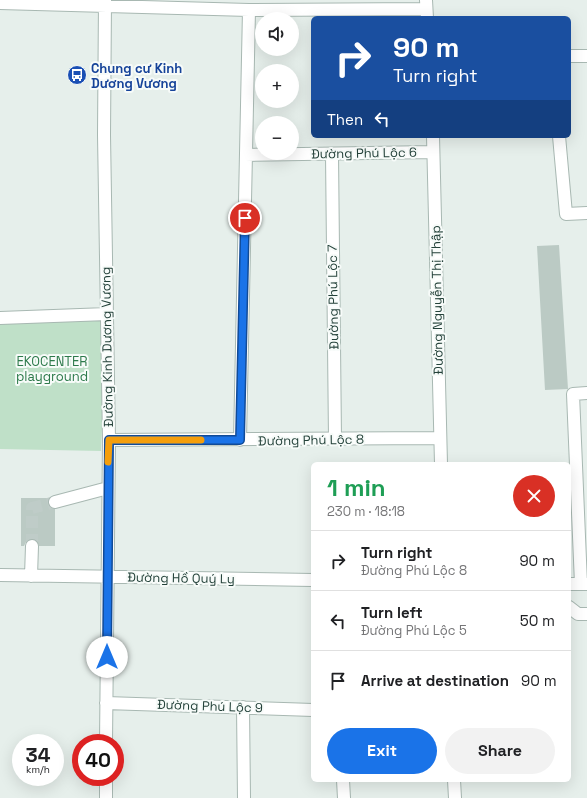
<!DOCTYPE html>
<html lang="en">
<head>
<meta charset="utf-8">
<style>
	body { margin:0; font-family:"Space Grotesk",sans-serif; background:#f2f2f2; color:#202124; height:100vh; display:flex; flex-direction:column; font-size:15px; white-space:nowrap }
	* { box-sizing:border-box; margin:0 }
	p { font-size:13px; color:#757577 }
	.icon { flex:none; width:22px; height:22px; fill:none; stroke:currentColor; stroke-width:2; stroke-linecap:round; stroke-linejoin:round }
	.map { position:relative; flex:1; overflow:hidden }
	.details { position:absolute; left:311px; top:462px; width:260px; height:320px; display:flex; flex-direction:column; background:#fff; border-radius:6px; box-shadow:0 4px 16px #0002 }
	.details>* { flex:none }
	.guide { position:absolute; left:311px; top:16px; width:260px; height:122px; border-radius:6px; box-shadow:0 4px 16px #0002; background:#1a4fa0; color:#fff; overflow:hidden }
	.buttons { position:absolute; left:255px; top:12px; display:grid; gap:8px }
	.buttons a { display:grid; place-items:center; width:44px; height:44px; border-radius:50%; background:#fff; box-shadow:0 4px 16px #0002; font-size:20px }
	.speed { position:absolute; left:12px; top:734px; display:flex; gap:8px; font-size:20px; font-weight:700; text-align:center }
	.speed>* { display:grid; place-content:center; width:52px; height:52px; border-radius:50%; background:#fff; box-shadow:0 4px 16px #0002; line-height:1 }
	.speed small { font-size:10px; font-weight:400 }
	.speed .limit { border:6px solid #d22; background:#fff; color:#111 }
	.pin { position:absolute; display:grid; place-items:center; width:34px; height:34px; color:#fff; margin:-17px; border:2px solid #fff; border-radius:50%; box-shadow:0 1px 4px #0007 }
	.me { position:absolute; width:44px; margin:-22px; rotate:0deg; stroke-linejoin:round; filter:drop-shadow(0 0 3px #0008) }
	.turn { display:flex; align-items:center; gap:14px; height:84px; padding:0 16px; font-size:18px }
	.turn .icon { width:52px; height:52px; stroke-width:2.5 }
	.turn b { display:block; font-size:28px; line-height:34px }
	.then { display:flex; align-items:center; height:38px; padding:0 16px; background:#0003; gap:8px; font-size:15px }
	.round { display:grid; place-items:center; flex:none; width:42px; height:42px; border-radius:21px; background:#f2f2f2 }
	.headline { display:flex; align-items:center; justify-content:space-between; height:68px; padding:0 16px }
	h1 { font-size:24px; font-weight:700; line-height:30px; color:#1e9e55 }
	.cta { display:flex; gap:8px; margin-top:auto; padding:8px 16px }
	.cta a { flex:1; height:46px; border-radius:24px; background:#1a73e8; color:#fff; font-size:16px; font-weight:700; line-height:46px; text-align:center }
	.cta a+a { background:#f2f2f2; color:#202124 }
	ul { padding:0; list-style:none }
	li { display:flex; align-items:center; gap:12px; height:60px; padding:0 16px; border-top:1px solid #e0e0e0 }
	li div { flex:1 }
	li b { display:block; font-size:15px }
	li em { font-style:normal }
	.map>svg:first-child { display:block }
	.green { fill:#bfe0c8 }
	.building { fill:#bbcac4 }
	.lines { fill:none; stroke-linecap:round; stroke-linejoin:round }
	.minor-tunnel { stroke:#bfccc8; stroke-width:12; stroke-dasharray:12 6; stroke-linecap:butt }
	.minor-casing { stroke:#a8b8b2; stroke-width:14 }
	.minor { stroke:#fff; stroke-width:12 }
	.route-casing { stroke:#114b97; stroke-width:10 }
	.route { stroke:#1a73e8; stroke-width:7 }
	.slow { stroke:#f59e0b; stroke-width:7 }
	.labels { text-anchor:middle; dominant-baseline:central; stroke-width:4; stroke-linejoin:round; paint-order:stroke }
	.transit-label { font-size:13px; font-weight:bold; fill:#164399; stroke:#f7fbf9; text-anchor:start }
	.street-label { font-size:13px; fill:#24423a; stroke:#f7fbf9 }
	.park-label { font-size:13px; fill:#2d7a4b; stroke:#f7fbf9 }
</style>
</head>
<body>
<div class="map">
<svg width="587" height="798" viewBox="0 0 587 798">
	<rect width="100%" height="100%" fill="#e6efeb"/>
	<path class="green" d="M 107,314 L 101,451 L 0,449 L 0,318 Z"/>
	<path class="building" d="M 559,245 L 568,389 L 545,390 L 537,246 Z
		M 21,498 L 49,498 L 48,504 L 50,508 L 55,509 L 55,546 L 39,546 L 36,540 L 32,539 L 26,542 L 24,546 L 21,546 Z"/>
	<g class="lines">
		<path class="minor-tunnel" d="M 32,546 L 32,508 L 55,502"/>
		<g class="minor-casing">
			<path id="minor" d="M 105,0 L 104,135 L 109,440 L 106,743
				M 426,0 L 427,18
				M 0,3 L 249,10 L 426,9
				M 569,56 L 587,56
				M 433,136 L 441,464
				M 559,136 L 566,214 L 587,213
				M 332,154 L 335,439
				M 246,155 L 433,152
				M 0,318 L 107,314
				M 109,440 L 440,438
				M 240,440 L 249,10
				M 55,502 L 108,488
				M 0,575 L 313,580
				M 31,576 L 32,546
				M 569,584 L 587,584
				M 581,584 L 573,394 L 587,393
				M 569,607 L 578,614 L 587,614
				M 106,703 L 313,710
				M 243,707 L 244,798
				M 343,780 L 344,798
				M 454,780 L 455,798
				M 106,798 L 106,777"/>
		</g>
		<use href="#minor" class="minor"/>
	</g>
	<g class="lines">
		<g class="route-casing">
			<path id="route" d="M 107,657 L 109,440 L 240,440 L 245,218"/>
		</g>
		<use href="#route" class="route"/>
		<path class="slow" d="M 108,462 L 109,440 L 201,440"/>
	</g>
	<defs>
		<g id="bus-disc" transform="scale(1)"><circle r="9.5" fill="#1a4fb4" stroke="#f7fbf9"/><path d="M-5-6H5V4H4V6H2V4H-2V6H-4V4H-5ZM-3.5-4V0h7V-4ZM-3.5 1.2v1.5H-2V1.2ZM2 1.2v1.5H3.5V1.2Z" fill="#fff"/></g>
	</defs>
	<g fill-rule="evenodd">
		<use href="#bus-disc" x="77" y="75"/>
	</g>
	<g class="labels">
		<g class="transit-label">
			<text x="91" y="68">Chung cư Kinh<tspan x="91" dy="15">Dương Vương</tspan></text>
		</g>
		<g class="street-label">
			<text transform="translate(364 153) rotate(-1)">Đường Phú Lộc 6</text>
			<text transform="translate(333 297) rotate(-91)">Đường Phú Lộc 7</text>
			<text transform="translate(437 300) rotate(-91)">Đường Nguyễn Thị Thập</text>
			<text transform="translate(107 347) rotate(-91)">Đường Kinh Dương Vương</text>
			<text transform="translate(311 440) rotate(-1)">Đường Phú Lộc 8</text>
			<text transform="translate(181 578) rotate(1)">Đường Hồ Quý Ly</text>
			<text transform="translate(210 706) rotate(2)">Đường Phú Lộc 9</text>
		</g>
		<g class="park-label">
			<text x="52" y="361">EKOCENTER<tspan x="52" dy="15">playground</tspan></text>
		</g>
	</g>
</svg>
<div class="buttons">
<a><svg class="icon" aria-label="sound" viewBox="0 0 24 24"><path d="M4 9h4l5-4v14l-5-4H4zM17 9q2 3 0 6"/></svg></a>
<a>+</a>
<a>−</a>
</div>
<div class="speed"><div>34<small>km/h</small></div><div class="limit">40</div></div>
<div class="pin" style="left:245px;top:218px;background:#d93025"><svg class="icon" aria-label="arrive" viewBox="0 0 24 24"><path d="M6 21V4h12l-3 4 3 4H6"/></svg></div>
<svg class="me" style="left:107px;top:657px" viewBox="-20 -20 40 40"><circle r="19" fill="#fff"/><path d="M0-13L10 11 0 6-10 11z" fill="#1a73e8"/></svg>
<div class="guide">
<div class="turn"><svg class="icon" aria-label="right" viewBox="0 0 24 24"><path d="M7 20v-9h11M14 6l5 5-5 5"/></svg><div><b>90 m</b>Turn right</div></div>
<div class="then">Then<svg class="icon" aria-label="left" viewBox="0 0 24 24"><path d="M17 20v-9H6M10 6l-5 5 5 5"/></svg></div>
</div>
<section class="details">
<div class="headline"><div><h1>1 min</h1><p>230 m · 18:18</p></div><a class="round" style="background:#d93025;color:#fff"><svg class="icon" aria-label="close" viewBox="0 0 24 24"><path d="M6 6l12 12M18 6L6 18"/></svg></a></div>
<ul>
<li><svg class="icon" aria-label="right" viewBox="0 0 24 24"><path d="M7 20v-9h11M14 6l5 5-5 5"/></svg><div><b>Turn right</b><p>Đường Phú Lộc 8</p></div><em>90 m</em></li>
<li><svg class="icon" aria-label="left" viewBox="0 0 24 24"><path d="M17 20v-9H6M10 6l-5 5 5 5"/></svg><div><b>Turn left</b><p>Đường Phú Lộc 5</p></div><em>50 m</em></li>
<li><svg class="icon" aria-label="arrive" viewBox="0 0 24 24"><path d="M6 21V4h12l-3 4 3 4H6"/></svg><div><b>Arrive at destination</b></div><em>90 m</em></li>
</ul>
<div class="cta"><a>Exit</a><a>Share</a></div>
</section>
</div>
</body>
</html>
